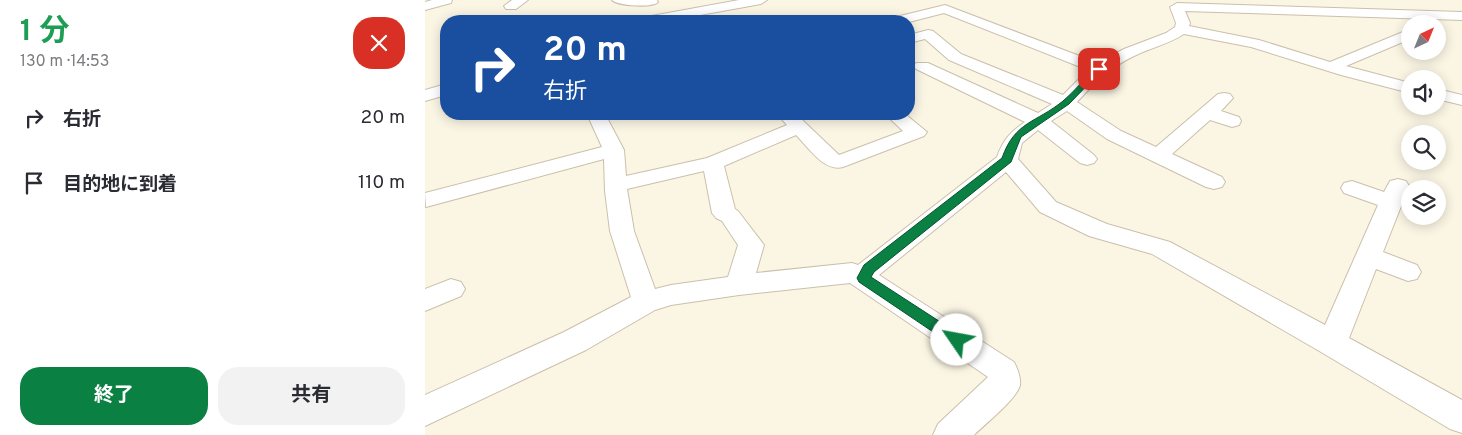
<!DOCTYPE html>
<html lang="ja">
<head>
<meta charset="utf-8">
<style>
	body { margin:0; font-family:Overpass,"Noto Sans JP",sans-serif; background:#f2f2f3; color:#2b2b33; height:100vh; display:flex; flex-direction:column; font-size:19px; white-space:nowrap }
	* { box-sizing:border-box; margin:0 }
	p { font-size:16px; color:#7c7c81 }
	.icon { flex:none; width:28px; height:28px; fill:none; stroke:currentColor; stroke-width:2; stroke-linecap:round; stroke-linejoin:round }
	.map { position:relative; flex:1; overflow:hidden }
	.details { display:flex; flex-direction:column; background:#fff; width:425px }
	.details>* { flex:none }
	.hud { position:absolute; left:15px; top:15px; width:475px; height:105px; border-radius:20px; box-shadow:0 2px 12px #0003; background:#1a4fa0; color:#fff; overflow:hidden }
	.needle { width:32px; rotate:43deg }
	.tools { position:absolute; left:976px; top:15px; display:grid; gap:10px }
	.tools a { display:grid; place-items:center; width:45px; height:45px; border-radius:50%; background:#fff; box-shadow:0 2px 12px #0003; font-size:25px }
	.pin { position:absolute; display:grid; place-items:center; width:42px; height:42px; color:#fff; margin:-21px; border-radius:10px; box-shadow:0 2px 8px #0006 }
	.me { position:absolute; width:55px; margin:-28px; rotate:303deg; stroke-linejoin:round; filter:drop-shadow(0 0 4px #0008) }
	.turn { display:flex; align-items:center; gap:18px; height:105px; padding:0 20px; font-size:22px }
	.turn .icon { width:65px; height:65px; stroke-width:2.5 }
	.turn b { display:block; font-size:35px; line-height:42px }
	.round { display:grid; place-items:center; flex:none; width:52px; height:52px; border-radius:20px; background:#f2f2f3 }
	.head { display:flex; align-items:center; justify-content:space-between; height:85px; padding:0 20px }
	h1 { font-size:30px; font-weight:700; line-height:38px; color:#1e9e55 }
	.action { display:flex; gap:10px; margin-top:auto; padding:10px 20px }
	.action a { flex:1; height:58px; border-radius:20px; background:#0b8043; color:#fff; font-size:20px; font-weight:700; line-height:58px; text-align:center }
	.action a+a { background:#f2f2f3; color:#2b2b33 }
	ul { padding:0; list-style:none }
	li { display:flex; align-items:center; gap:15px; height:65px; padding:0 20px }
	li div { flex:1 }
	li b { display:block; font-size:19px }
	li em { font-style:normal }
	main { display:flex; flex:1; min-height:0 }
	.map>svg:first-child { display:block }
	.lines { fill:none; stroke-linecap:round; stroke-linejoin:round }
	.minor-casing { stroke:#cbbfab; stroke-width:2 }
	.minor { fill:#fff; fill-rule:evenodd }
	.route { fill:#0b8043; stroke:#07532c }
</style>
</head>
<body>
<main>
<section class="details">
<div class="head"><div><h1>1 分</h1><p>130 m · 14:53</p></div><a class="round" style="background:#d93025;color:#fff"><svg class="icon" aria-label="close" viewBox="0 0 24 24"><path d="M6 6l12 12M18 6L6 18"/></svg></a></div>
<ul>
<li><svg class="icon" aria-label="right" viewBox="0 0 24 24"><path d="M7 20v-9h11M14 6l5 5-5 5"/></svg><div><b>右折</b></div><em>20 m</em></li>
<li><svg class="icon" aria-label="arrive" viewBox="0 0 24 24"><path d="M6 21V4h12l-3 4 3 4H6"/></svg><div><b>目的地に到着</b></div><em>110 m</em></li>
</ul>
<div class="action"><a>終了</a><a>共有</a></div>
</section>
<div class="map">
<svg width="1037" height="435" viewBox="0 0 1037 435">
	<rect width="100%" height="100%" fill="#fbf6e4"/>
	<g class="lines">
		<g class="minor-casing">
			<path id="minor" d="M 7,0 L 27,0 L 26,3 L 0,10 L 0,2 Z
				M 87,0 L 103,0 L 91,9 L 81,9 L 79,6 Z
				M 187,0 L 232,0 L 233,2 C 228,8 192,6 187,0 Z
				M 314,0 L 342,0 L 336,4 L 242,21 L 214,21 L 221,17 Z
				M 752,3 L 1037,12 L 1037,20 L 760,11 L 765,23 L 764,26 L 834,40 L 905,62 L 978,32 L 985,31 L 985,39 L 921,66 L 985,83 L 985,93 L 916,75 L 826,47 L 759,34 C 744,44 725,48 709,56 C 684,68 671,82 652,102 L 696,131 L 731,147 L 793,94 L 799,93 L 805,94 L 808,98 L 796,111 L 814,117 L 816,121 L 814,125 L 807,127 L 785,120 L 747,154 L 797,177 L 800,182 L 797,187 L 789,189 L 781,187 L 682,139 L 642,111 L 626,121 L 669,155 L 672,159 L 669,163 L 662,165 L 655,163 L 613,130 L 597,143 L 593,159 L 631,202 L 682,224 L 745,242 L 900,325 L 953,205 L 919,193 L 916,188 L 919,183 L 927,181 L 959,192 L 965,181 L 973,179 L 981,181 L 984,186 L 958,252 L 992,265 L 996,272 L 992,279 L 983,281 L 951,269 L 924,338 L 1037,400 L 1037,433 L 1025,429 L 896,352 L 727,254 L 664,236 L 615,212 L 581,172 L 454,275 L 589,362 C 592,368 596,377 595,385 C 592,399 560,424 549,435 L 508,435 L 513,424 L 563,377 L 425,283 L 314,295 L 246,305 L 230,310 L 161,350 L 0,426 L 0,395 L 139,332 L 206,297 L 185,231 L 180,191 L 179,159 L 1,207 L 0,193 L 177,147 L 162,114 L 180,114 L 199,150 L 201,176 L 282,158 L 362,125 L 352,114 L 371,114 L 414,155 L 478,131 L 460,114 L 480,114 L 502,132 L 499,136 L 418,167 C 399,172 384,148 371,135 L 299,166 L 310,209 L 313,211 L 339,245 L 331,273 L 427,263 L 433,265 L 572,157 C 578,140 585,132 600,122 L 491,69 L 489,66 L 491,63 L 503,63 L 613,113 L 627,104 L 524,60 L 500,39 L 484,43 L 484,35 L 503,30 L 508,31 L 536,54 L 638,95 L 663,70 L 519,13 L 484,22 L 475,21 L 473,19 L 475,16 L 520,5 L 673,63 L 699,49 L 741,33 L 750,27 L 751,23 L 745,7 ZM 279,171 L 287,213 L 291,218 L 297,221 L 313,245 L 303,277 L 246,285 L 230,289 L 209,231 L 202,189 Z
				M 21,84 L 21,95 L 0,101 L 0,90 Z
				M 1012,89 L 1037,95 L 1037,105 L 1012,99 Z
				M 26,279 L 36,282 L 40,289 L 36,296 L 0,311 L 0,289 Z"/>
		</g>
		<use href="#minor" class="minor"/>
	</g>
	<path class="route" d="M 671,67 L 678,69 L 644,104 L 596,137 L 586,162 L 449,272 L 446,277 L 537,336 L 539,340 L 537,344 L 532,346 L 526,344 L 434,282 L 432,278 L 439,265 L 577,158 C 590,121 611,123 638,101 C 650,91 660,78 671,67 Z"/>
</svg>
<div class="tools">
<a><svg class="needle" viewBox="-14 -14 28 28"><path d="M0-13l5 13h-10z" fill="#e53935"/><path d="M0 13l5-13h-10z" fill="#7c7c81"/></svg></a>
<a><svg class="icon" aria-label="sound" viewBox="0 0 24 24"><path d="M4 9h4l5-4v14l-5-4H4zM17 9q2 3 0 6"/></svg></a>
<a><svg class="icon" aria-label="search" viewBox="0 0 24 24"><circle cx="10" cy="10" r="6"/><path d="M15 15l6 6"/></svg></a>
<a><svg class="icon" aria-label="layers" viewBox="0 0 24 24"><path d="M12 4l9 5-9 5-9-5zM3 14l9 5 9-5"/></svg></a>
</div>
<div class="pin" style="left:674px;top:69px;background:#d93025"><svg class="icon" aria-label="arrive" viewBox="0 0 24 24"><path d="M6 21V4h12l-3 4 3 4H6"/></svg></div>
<svg class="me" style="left:532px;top:340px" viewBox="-20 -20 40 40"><circle r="19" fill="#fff"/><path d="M0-13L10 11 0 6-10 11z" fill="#0b8043"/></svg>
<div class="hud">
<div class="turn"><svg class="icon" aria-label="right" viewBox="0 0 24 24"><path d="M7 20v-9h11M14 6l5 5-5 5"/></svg><div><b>20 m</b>右折</div></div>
</div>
</div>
</main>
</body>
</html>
